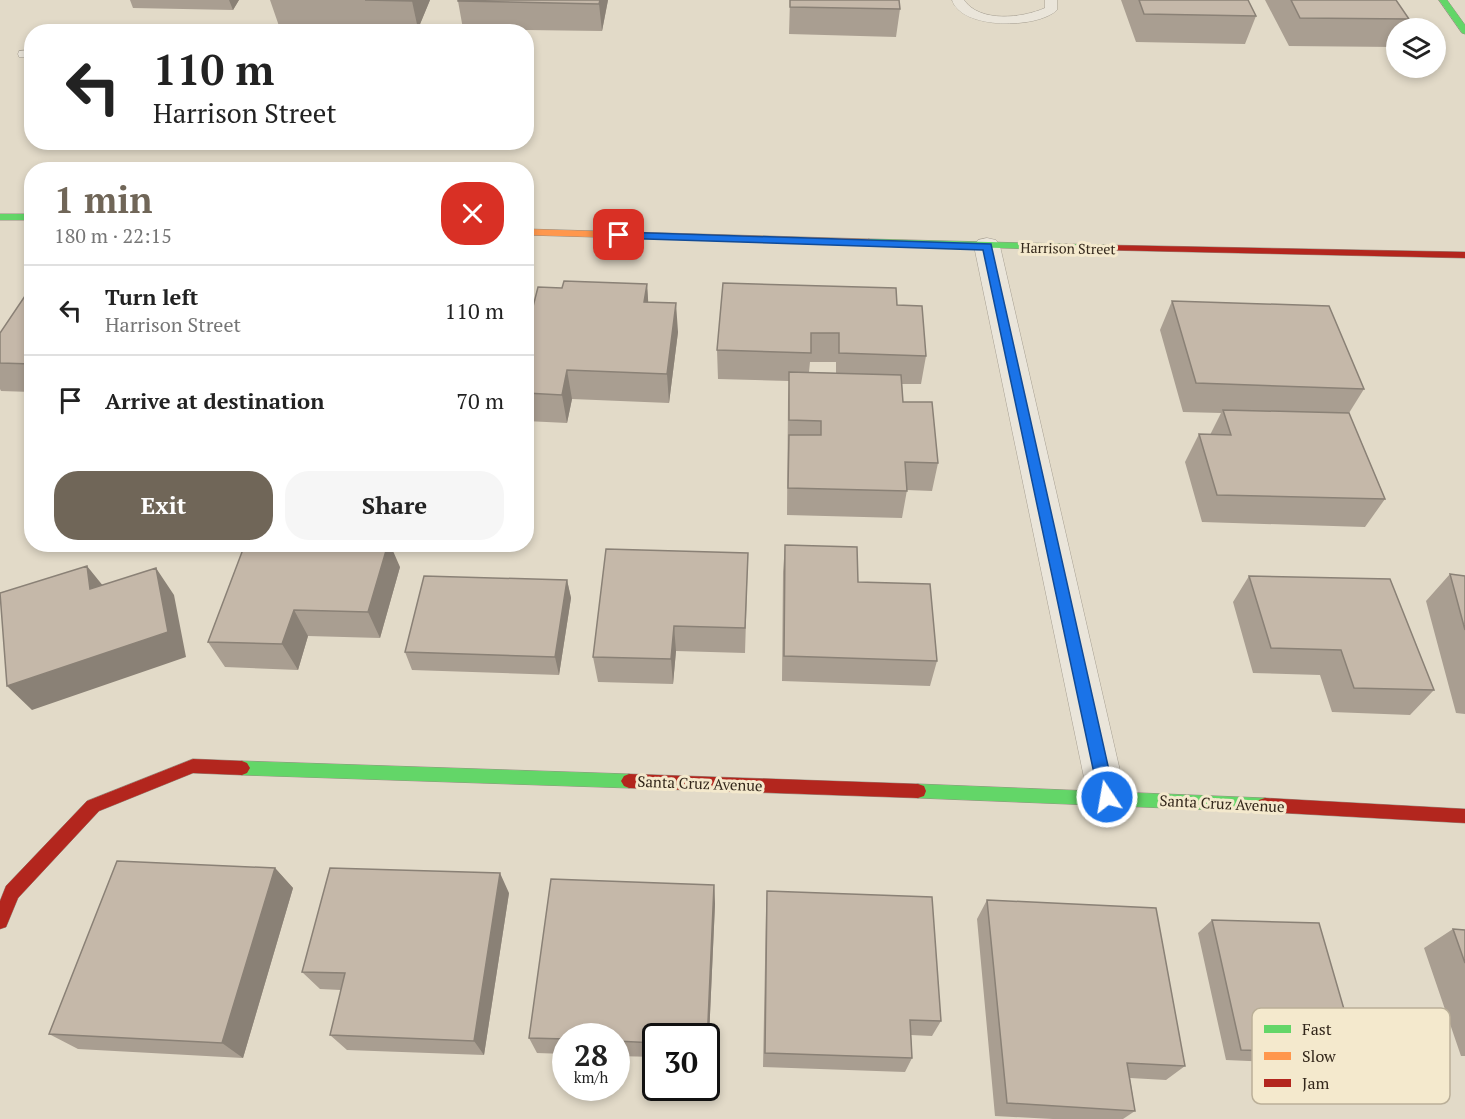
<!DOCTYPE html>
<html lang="en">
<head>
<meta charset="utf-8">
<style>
	body { margin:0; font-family:"PT Serif",serif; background:#f6f6f6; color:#222; height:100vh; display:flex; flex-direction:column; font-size:22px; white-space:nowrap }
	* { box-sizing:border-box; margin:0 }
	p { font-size:20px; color:#767676 }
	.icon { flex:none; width:33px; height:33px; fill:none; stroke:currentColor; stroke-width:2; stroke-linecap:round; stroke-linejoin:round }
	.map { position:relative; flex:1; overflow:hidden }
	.details { position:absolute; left:24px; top:162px; width:510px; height:390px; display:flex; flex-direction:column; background:#fff; border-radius:24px; box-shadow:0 3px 9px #0003 }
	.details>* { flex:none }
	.banner { position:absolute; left:24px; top:24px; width:510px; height:126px; border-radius:24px; box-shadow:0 3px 9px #0003; background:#fff; color:#222; overflow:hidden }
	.controls { position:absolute; left:1386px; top:18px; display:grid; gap:12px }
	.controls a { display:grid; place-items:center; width:60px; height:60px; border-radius:50%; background:#fff; box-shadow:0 3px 9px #0003; font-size:30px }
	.speed { position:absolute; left:552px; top:1023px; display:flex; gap:12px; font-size:30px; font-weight:700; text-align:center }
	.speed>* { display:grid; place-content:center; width:78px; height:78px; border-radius:50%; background:#fff; box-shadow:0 3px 9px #0003; line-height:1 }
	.speed small { font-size:15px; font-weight:400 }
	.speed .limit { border:3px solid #111; border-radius:9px; background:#fff; color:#111 }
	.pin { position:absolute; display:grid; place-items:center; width:51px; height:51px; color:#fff; margin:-26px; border-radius:12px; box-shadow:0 3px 9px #0006 }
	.me { position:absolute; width:66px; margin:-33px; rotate:348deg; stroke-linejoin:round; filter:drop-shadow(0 0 4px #0008) }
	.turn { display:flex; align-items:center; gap:21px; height:126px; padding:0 30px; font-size:27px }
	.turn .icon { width:78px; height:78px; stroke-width:2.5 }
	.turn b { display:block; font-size:42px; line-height:51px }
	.round { display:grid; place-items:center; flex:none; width:63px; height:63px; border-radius:24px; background:#f6f6f6 }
	.head { display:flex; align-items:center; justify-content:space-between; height:102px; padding:0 30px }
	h1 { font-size:36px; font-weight:700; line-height:45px; color:#706658 }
	.cta { display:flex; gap:12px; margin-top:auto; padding:12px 30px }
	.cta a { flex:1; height:69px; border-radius:24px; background:#706658; color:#fff; font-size:24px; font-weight:700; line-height:69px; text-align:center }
	.cta a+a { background:#f6f6f6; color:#222 }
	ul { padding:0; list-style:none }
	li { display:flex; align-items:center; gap:18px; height:90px; padding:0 30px; border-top:2px solid #e0e0e0 }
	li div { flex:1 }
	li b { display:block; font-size:22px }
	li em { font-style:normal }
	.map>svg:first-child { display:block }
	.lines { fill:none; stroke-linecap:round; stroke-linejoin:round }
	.lane-casing { stroke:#a69f92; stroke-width:1 }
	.street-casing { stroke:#a69f92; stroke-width:1 }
	.fast-casing { stroke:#968e82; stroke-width:1 }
	.slow-casing { stroke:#968e82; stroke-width:1 }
	.jam-casing { stroke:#968e82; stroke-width:1 }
	.lane { fill:#eae5da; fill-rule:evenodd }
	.street { fill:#eae5da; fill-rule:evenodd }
	.fast { fill:#63d668; fill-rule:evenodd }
	.slow { fill:#ff974d; fill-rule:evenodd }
	.jam { fill:#b3261e; fill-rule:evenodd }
	.wall { fill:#a99e91; fill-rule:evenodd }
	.shaded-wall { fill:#8a8176 }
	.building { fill:#c5b8a9; stroke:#8a8176; stroke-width:1.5 }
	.route { fill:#1a73e8; stroke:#114b97; stroke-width:1.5 }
	.labels { text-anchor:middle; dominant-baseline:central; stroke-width:6; stroke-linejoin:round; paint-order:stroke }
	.far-street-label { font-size:14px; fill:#33271b; stroke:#f4e9cd }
	.street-label { font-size:15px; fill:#33271b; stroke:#f4e9cd }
	.key { fill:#f4e9cd; stroke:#baaf98; stroke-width:1.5 }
	.key-label { font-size:16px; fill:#33271b }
</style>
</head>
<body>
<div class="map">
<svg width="1465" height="1119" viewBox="0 0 1465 1119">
	<rect width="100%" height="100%" fill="#e2dac8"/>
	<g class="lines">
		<g class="lane-casing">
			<path id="lane" d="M 952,0 L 964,0 C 980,23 1022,18 1045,8 L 1045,0 L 1057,0 L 1057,10 C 1038,29 961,30 952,0 Z
				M 32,50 L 32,58 L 19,57 L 18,54 L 19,51 Z"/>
		</g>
		<g class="street-casing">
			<path id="street" d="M 987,238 L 996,240 L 1000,246 L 1126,797 L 1121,810 L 1107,815 L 1093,810 L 1088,797 L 974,246 L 978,240 Z"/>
		</g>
		<g class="fast-casing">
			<path id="fast" d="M 1439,0 L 1447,0 L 1465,25 L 1465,34 L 1462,33 Z
				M 0,214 L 32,214 L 32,220 L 0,220 Z
				M 869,239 L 1106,245 L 1111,248 L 1106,251 L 865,244 L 864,242 Z
				M 242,761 L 629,774 L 634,776 L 637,781 L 634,786 L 629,788 L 242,775 L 237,773 L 234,768 L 237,763 Z
				M 918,784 L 1265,798 L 1271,800 L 1273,805 L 1271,810 L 1265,812 L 918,798 L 912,796 L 910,791 L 912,786 Z"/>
		</g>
		<g class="slow-casing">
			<path id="slow" d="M 526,229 L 869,239 L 874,242 L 869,245 L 526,235 Z"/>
		</g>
		<g class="jam-casing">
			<path id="jam" d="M 1106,245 L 1465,252 L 1465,258 L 1102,250 L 1101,248 Z
				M 193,759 L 242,761 L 247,763 L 250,768 L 247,773 L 242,775 L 193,773 L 99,811 L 18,898 L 6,927 L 0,929 L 0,901 L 6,886 L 87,801 Z
				M 629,774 L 918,784 L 924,786 L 926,791 L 924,796 L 918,798 L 629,788 L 624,786 L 621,781 L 624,776 Z
				M 1265,798 L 1465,809 L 1465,823 L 1265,812 L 1259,810 L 1257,805 L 1259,800 Z"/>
		</g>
		<use href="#lane" class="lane"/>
		<use href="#street" class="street"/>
		<use href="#fast" class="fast"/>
		<use href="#slow" class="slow"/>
		<use href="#jam" class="jam"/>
	</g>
	<path class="wall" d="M 130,0 L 239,0 L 233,10 L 133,8 Z
		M 270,0 L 430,0 L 418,29 L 279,26 Z
		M 608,0 L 602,31 L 463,29 L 458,1 Z
		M 790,0 L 900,9 L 896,37 L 789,34 Z
		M 1121,0 L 1248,0 L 1256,16 L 1245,44 L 1136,42 Z
		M 1265,0 L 1396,0 L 1409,19 L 1404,28 L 1396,28 L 1396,44 L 1395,47 L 1289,46 Z
		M 647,284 L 648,302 L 678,332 L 669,403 L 572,399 L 567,423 L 526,421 L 526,334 L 562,288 Z
		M 32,290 L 32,392 L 1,391 L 0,389 L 0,333 Z
		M 1172,301 L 1364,389 L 1349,413 L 1385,499 L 1365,527 L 1202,522 L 1185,462 L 1199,434 L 1210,435 L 1221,413 L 1183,412 L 1160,330 Z
		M 897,305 L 926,356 L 921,384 L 902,384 L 903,402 L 938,463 L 932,491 L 907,490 L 902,518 L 787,515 L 788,400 L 789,381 L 718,379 L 717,350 ZM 810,362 L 836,362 L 836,373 L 809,372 Z
		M 785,545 L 858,582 L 937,661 L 930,686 L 782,681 L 783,572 Z
		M 748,553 L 745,653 L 676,651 L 673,684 L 598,682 L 593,657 Z
		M 400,567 L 380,638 L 308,636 L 298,670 L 225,667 L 208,642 Z
		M 1450,574 L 1465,576 L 1465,714 L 1456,713 L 1426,601 Z
		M 1249,576 L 1434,690 L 1410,715 L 1332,712 L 1320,675 L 1253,673 L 1233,602 Z
		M 567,580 L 571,598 L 559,675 L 412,670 L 405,652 Z
		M 275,868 L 293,888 L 243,1058 L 78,1049 L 49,1034 Z
		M 714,885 L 715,904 L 708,1059 L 706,1059 L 706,1036 L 656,1036 L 656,1057 L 616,1056 L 616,1036 L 566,1036 L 566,1054 L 537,1053 L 529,1038 Z
		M 767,891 L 941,1021 L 932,1036 L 911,1035 L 912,1058 L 905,1072 L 763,1067 L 766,911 Z
		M 509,893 L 484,1055 L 347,1050 L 330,1035 L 341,990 L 320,989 L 302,972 Z
		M 987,900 L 1185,1066 L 1166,1080 L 1130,1078 L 1135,1111 L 1123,1119 L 1053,1119 L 995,1116 L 977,919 Z
		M 1212,920 L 1357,1054 L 1338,1065 L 1226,1060 L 1198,933 Z
		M 1453,929 L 1465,930 L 1465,1056 L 1461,1056 L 1424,948 Z"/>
	<path class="shaded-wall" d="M 229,0 L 239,0 L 233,10 Z
		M 412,0 L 430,0 L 418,29 L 412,1 Z
		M 600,0 L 608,0 L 602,31 L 599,4 Z
		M 647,284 L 649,313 L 644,302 Z
		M 676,303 L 678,332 L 669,403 L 667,374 Z
		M 567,370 L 572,399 L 567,423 L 562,395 Z
		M 388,544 L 390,544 L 400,567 L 380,638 L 368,612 Z
		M 87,566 L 108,592 L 90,589 Z
		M 156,568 L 174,595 L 186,657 L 32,710 L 7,686 Z
		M 567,580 L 571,598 L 559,675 L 555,657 Z
		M 294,610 L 308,636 L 298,670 L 282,644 Z
		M 674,626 L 676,651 L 673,684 L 671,659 Z
		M 275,868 L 293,888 L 243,1058 L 222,1043 Z
		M 500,873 L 509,893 L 484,1055 L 474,1041 Z
		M 714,885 L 715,904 L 708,1059 L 707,1045 Z"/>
	<path class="building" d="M 365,0 L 412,0 L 412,1 Z
		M 458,0 L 600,0 L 599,4 L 458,1 Z
		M 790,0 L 899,0 L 900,9 L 790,7 Z
		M 1139,0 L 1248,0 L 1256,16 L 1144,14 Z
		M 1291,0 L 1396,0 L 1409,19 L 1300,18 Z
		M 177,28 L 353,32 L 175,32 Z
		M 564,281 L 647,284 L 644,302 L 676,303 L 667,374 L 567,370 L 562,395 L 526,393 L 526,334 L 538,287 L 562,288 Z
		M 723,283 L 896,288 L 897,305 L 922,306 L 926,356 L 839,353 L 839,333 L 811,333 L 811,353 L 717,350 Z
		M 29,290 L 32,290 L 32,364 L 0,363 L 0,333 Z
		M 1172,301 L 1329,306 L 1364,389 L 1196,383 Z
		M 789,372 L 901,375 L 903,402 L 932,402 L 938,463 L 905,462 L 907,491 L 788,488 L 789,435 L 821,435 L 821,421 L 789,420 Z
		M 1223,410 L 1349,413 L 1385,499 L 1217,495 L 1199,434 L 1231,435 Z
		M 245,544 L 388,544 L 368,612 L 294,610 L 282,644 L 208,642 Z
		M 785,545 L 857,547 L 858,582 L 930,584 L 937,661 L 784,656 Z
		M 606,549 L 748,553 L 745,628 L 674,626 L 671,659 L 593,657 Z
		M 87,566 L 90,589 L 156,568 L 168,632 L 7,686 L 0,593 Z
		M 1450,574 L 1465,576 L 1465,630 Z
		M 424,576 L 567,580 L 555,657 L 405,652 Z
		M 1249,576 L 1390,579 L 1434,690 L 1354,688 L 1341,650 L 1271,648 Z
		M 117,861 L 275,868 L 222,1043 L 49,1034 Z
		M 330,868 L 500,873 L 474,1041 L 330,1035 L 345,973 L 302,972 Z
		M 551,879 L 714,885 L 707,1045 L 706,1036 L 656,1036 L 656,1043 L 616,1041 L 616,1036 L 566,1036 L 566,1039 L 529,1038 Z
		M 767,891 L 932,897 L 941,1021 L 910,1020 L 912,1058 L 765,1053 Z
		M 987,900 L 1156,908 L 1185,1066 L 1127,1063 L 1135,1111 L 1007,1103 Z
		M 1212,920 L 1319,923 L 1357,1054 L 1241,1050 Z
		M 1453,929 L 1465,930 L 1465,963 Z"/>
	<path class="route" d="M 619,232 L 991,244 L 1115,797 L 1112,802 L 1107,804 L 1101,802 L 1099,797 L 983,250 L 615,238 L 613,235 Z"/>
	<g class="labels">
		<g class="far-street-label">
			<text transform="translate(1068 248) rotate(1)">Harrison Street</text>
		</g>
		<g class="street-label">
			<text transform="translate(700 783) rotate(2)">Santa Cruz Avenue</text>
			<text transform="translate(1222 803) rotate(3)">Santa Cruz Avenue</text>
		</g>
	</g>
	<rect x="1252" y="1008" width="198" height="96" rx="9" class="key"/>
	<rect x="1264" y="1025" width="27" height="8" fill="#63d668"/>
	<rect x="1264" y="1052" width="27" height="8" fill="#ff974d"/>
	<rect x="1264" y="1079" width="27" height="8" fill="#b3261e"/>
	<g class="key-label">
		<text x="1302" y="1035">Fast</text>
		<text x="1302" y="1062">Slow</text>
		<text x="1302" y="1089">Jam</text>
	</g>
</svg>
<div class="controls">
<a><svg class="icon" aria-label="layers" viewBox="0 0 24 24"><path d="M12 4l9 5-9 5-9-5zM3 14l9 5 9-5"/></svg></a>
</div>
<div class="speed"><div>28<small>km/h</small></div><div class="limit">30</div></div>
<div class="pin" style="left:619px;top:235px;background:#d93025"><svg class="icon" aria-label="arrive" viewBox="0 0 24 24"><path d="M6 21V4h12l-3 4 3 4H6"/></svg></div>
<svg class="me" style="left:1107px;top:797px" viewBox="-20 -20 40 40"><circle r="17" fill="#1a73e8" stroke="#fff" stroke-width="3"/><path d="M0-11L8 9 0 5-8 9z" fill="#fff"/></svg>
<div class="banner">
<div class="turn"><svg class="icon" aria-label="left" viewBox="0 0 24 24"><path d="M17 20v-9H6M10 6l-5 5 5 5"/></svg><div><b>110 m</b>Harrison Street</div></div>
</div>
<section class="details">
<div class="head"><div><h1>1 min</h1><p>180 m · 22:15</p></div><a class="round" style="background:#d93025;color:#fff"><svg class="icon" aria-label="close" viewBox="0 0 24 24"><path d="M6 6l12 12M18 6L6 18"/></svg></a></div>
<ul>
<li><svg class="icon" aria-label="left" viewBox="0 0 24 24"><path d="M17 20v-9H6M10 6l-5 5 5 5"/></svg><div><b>Turn left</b><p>Harrison Street</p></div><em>110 m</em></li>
<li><svg class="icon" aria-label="arrive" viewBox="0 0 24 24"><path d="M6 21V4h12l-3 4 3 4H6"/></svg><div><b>Arrive at destination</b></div><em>70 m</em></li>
</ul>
<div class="cta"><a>Exit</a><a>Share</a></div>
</section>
</div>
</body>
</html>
